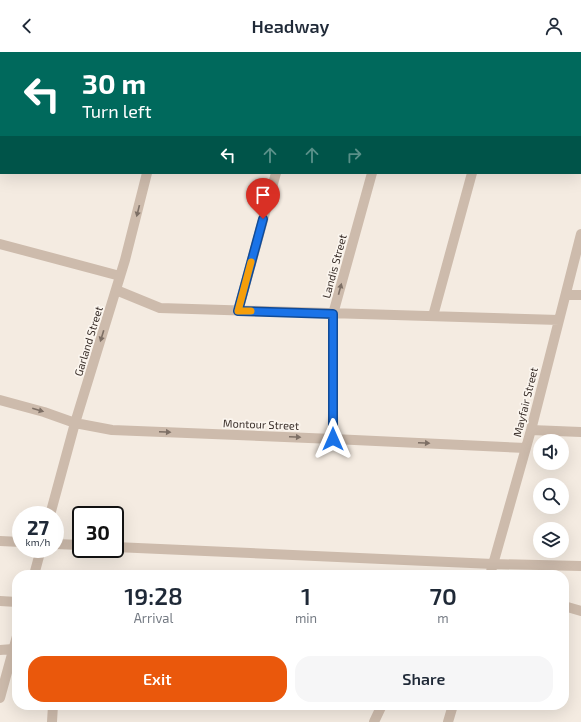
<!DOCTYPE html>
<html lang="en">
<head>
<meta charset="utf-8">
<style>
	body { margin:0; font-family:"Exo 2",sans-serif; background:#f6f6f7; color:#1f2937; height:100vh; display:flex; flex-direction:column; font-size:15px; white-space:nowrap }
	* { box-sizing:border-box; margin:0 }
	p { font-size:13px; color:#747a83 }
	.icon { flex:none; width:22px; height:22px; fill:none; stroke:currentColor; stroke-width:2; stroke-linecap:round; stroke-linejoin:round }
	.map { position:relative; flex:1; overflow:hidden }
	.panel { position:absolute; left:12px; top:518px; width:557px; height:140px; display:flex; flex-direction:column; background:#fff; border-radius:16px; box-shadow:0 4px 16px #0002 }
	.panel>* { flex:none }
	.banner { position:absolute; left:0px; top:0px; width:581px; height:122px; box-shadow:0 4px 16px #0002; background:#00695c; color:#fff; overflow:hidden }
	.tools { position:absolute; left:533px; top:382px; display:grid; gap:8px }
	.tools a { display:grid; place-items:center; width:36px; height:36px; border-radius:50%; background:#fff; box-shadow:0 4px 16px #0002; font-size:20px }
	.speed { position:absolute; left:12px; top:454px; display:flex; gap:8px; font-size:20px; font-weight:700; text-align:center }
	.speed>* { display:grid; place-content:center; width:52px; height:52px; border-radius:50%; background:#fff; box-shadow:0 4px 16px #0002; line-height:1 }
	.speed small { font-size:10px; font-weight:400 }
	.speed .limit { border:2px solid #111; border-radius:6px; background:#fff; color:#111 }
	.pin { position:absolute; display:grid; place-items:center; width:34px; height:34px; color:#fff; margin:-41px -17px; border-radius:50% 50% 50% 0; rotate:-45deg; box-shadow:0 0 4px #0007 }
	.pin .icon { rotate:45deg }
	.me { position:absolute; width:44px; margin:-22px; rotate:0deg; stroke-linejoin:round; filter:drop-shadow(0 0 3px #0008) }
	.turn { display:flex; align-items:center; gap:14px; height:84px; padding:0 16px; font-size:18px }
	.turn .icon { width:52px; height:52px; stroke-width:2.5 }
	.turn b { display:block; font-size:28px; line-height:34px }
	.lanes { display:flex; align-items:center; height:38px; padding:0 16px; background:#0003; justify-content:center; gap:20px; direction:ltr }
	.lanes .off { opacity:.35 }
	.eta { display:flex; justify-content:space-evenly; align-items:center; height:68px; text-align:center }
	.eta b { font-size:24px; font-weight:600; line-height:28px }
	.action { display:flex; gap:8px; margin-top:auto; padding:8px 16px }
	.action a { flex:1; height:46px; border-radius:16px; background:#ea580c; color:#fff; font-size:16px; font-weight:600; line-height:46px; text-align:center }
	.action a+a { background:#f6f6f7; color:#1f2937 }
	header { display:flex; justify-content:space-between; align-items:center; height:52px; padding:0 16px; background:#fff; font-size:18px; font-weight:600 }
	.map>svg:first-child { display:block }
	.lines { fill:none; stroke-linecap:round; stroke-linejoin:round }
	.minor { stroke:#cdbbac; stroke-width:10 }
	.oneway { fill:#7d6f65 }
	.route-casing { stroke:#114b97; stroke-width:10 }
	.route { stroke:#1a73e8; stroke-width:7 }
	.slow { stroke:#f59e0b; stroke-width:7 }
	.labels { text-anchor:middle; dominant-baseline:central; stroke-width:3.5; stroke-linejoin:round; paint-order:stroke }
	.street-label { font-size:11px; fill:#3b302b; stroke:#fbf5ee }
</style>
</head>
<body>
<header><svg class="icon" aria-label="back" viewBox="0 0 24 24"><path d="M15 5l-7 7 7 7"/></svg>Headway<svg class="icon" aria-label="person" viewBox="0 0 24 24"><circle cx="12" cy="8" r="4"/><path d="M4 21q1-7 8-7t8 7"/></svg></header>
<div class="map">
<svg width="581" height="670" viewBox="0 0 581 670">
	<rect width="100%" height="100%" fill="#f4ebe1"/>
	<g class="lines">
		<path class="minor" d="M 3,1 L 4,0
			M 178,1 L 178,0
			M 309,1 L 309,0
			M 405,1 L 405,0
			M 505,1 L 505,0
			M 0,26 L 1,19
			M 0,192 L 120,224
			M 116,238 L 160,256 L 559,268
			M 566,243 L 581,243
			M 238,259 L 276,121
			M 433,264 L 472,121
			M 0,348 L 44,360 L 75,371 L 112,378 L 333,387 L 526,396
			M 531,378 L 581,380
			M 333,387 L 333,262 L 372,121
			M 50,463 L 75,371 L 125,208 L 147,121
			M 0,489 L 21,490
			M 55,492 L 81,493
			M 115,495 L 493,512 L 581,514
			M 34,523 L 41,497
			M 490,523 L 531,378 L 581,182
			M 0,549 L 17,550
			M 564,554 L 581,559
			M 0,598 L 13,597
			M 0,646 L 17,584
			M 52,670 L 53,653
			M 374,670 L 382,653
			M 448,670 L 453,653"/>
	</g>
	<defs><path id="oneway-solid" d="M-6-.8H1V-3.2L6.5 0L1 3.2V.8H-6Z"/></defs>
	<g class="oneway">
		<use href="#oneway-solid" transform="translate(138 159) rotate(104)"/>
		<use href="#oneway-solid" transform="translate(340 237) rotate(-75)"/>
		<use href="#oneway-solid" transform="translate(102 284) rotate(107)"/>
		<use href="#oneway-solid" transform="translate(38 358) rotate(16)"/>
		<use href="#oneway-solid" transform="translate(165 380) rotate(2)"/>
		<use href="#oneway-solid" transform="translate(295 385) rotate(2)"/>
		<use href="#oneway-solid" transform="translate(424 391) rotate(3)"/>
	</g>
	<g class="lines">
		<g class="route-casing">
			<path id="route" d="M 263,167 L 238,259 L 333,262 L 333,387"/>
		</g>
		<use href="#route" class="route"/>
		<path class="slow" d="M 251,259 L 238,259 L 251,210"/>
	</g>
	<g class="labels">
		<g class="street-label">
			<text transform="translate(334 214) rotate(-75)">Landis Street</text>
			<text transform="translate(88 289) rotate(-73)">Garland Street</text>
			<text transform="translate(525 350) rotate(-76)">Mayfair Street</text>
			<text transform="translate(261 372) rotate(2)">Montour Street</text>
		</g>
	</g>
</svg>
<div class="tools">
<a><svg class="icon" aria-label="sound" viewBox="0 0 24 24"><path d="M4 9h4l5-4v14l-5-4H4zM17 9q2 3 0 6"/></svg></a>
<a><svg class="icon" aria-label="search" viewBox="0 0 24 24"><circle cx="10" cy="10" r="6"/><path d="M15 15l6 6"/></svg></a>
<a><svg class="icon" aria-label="layers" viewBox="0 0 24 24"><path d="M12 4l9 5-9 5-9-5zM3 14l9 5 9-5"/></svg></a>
</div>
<div class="speed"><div>27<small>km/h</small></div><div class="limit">30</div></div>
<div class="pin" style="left:263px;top:167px;background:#d93025"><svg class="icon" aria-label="arrive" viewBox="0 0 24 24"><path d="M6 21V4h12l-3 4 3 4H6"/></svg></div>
<svg class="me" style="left:333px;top:387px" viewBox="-20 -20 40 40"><path d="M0-17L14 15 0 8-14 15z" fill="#1a73e8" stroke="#fff" stroke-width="4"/></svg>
<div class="banner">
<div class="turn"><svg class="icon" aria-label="left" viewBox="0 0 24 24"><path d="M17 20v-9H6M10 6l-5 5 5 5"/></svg><div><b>30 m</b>Turn left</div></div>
<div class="lanes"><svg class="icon" aria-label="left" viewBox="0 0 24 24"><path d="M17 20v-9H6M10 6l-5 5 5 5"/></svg><svg class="icon off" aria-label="ahead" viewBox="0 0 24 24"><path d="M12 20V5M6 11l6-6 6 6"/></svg><svg class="icon off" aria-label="ahead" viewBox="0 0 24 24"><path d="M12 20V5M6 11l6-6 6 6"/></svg><svg class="icon off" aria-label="right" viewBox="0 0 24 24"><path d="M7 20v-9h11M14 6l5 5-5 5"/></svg></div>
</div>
<section class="panel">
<div class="eta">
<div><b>19:28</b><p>Arrival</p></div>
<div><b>1</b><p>min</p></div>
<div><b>70</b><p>m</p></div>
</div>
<div class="action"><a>Exit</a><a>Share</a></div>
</section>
</div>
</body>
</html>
